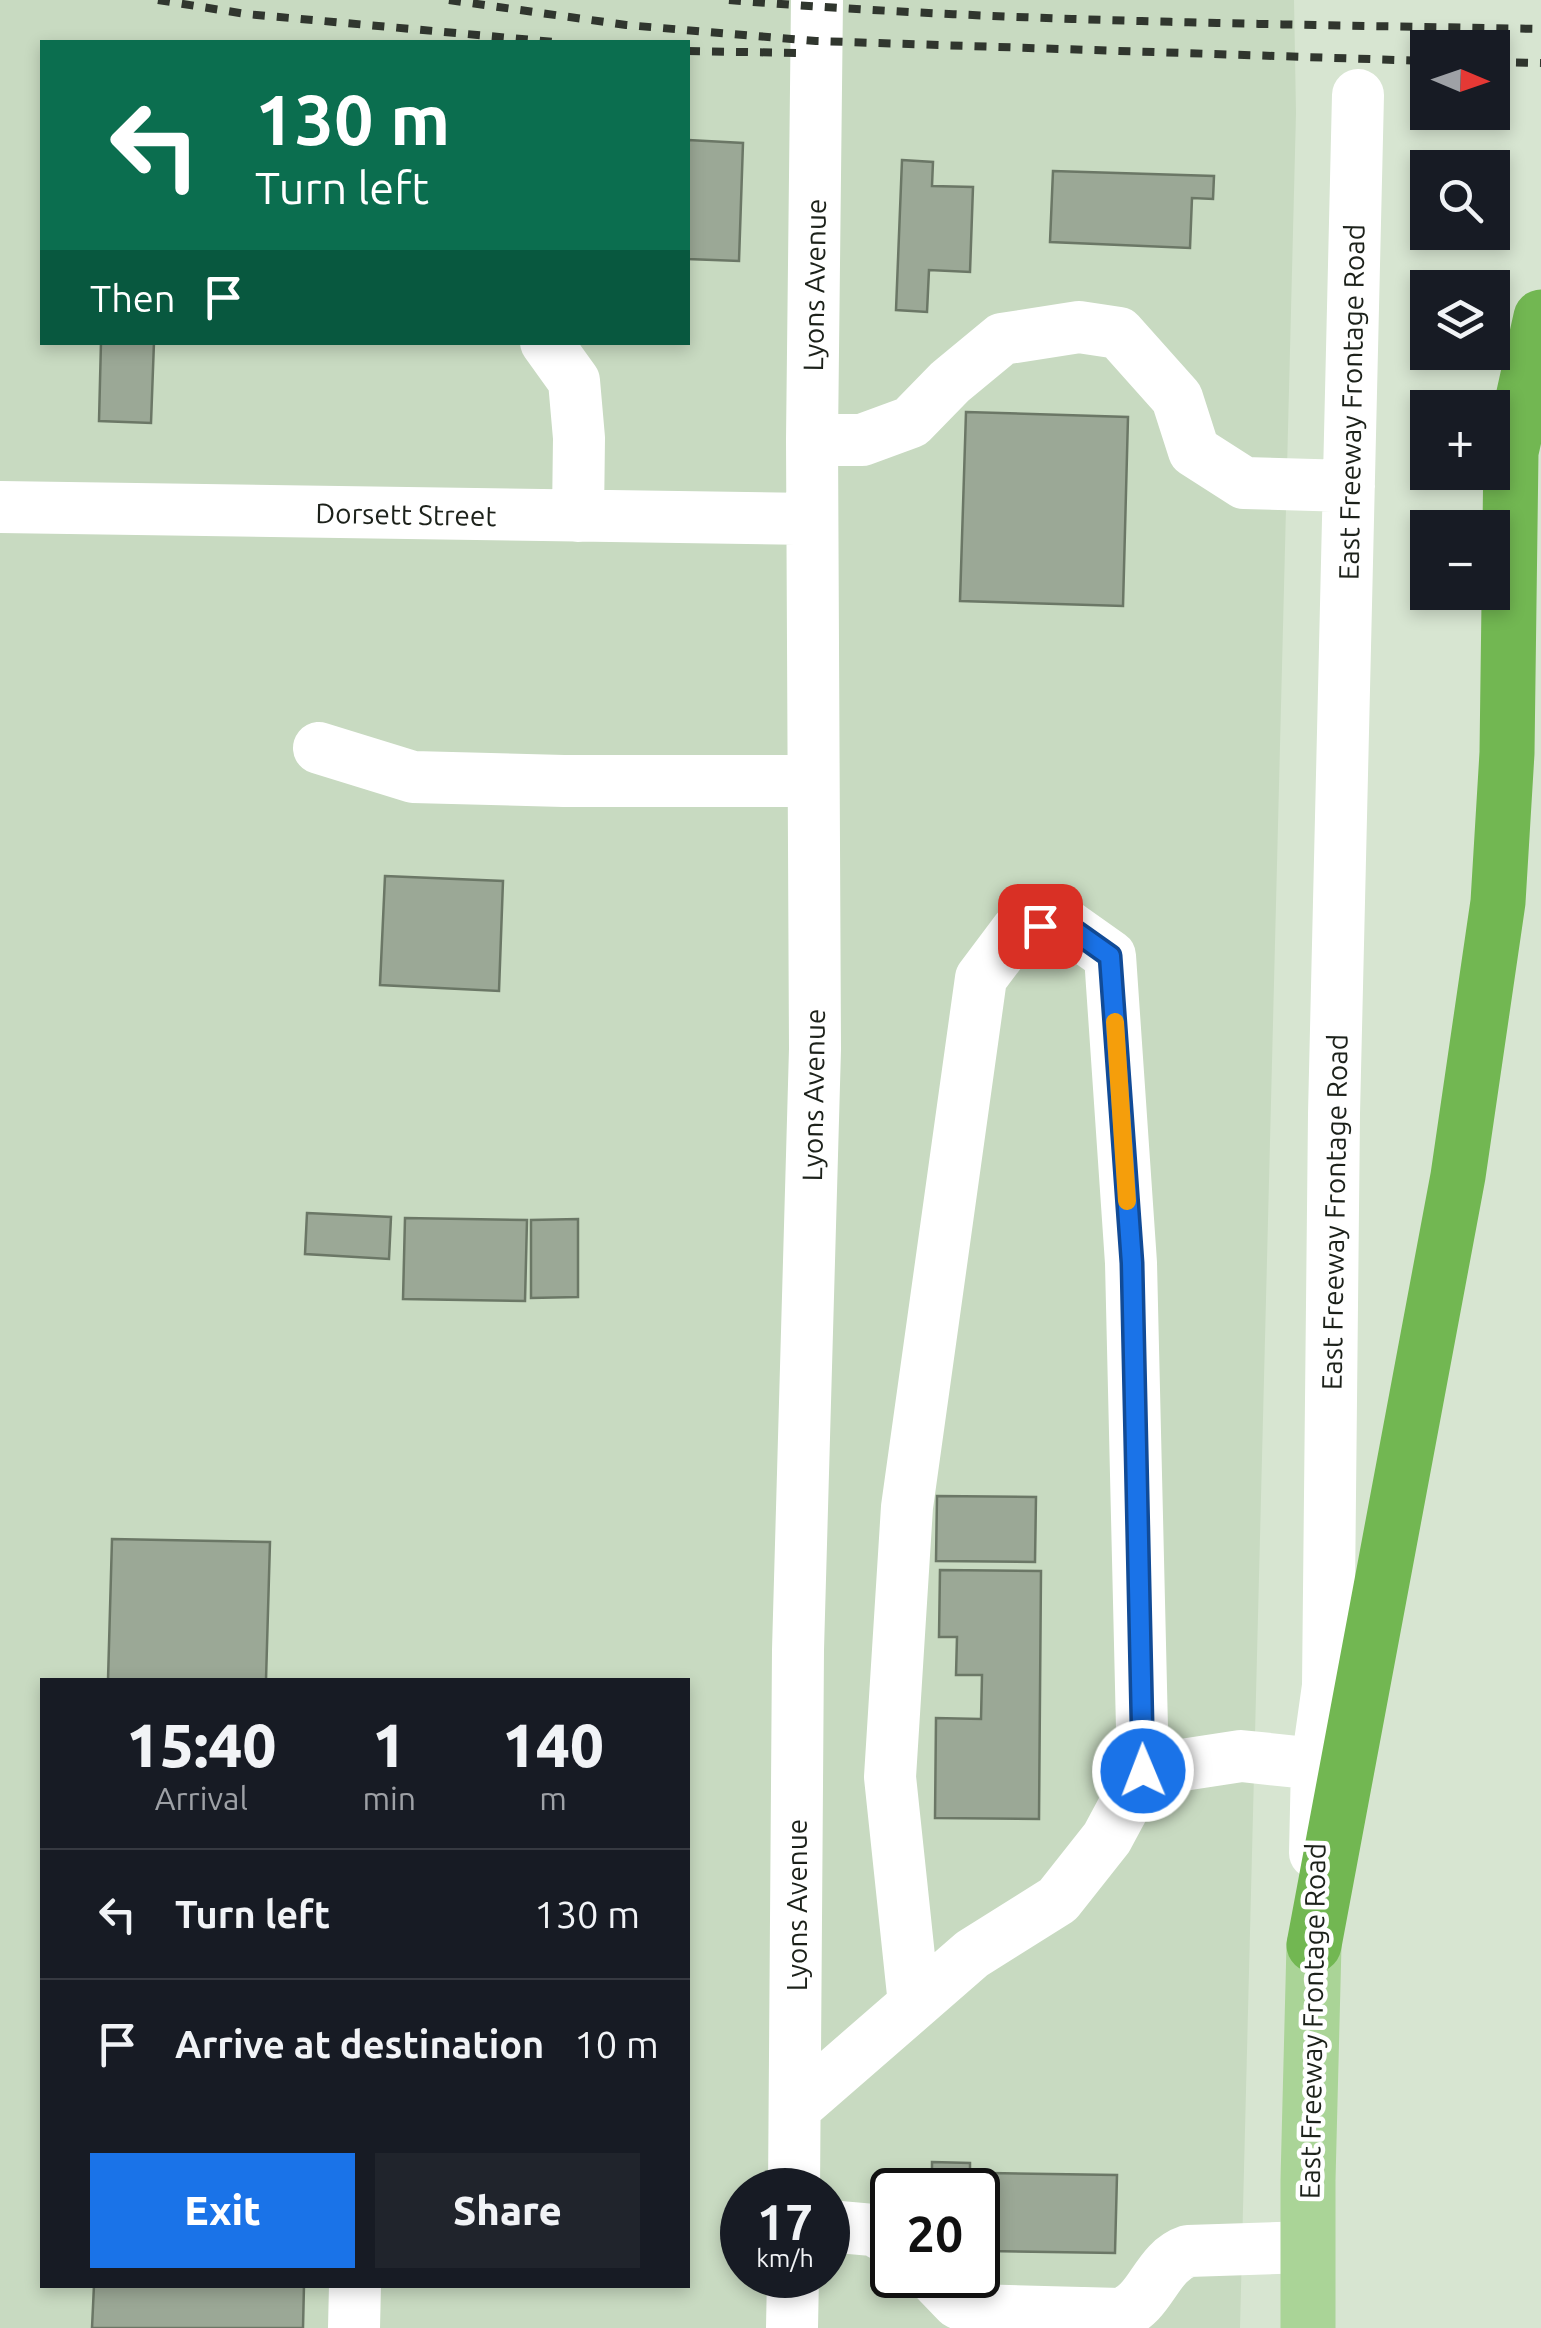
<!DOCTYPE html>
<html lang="en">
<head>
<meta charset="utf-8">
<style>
	body { margin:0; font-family:Ubuntu,sans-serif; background:#20242c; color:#f1f3f6; height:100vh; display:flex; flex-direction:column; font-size:38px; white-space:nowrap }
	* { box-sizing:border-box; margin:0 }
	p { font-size:32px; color:#9ea1a6 }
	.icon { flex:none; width:55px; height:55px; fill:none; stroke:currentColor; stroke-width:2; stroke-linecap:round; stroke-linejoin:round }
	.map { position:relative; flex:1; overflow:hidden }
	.panel { position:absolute; left:40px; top:1678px; width:650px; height:610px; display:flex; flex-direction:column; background:#171b24; border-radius:0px; box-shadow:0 5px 15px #0003 }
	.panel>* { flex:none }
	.hud { position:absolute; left:40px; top:40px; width:650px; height:305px; border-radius:0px; box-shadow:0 5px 15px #0003; background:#0b6e4f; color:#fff; overflow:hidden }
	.needle { width:65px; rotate:92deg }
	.controls { position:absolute; left:1410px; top:30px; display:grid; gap:20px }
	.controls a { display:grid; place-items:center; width:100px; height:100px; border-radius:0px; background:#171b24; box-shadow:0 5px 15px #0003; font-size:50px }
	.speed { position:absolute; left:720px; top:2168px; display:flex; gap:20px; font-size:50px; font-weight:700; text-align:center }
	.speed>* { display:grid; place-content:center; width:130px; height:130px; border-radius:50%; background:#171b24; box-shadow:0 5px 15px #0003; line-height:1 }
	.speed small { font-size:25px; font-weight:400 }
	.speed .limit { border:5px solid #111; border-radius:15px; background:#fff; color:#111 }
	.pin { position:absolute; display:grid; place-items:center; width:85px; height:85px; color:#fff; margin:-42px; border-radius:20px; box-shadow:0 5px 15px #0006 }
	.me { position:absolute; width:110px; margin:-55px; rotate:359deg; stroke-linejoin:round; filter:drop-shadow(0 0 8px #0008) }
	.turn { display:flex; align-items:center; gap:35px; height:210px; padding:0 50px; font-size:45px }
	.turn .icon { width:130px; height:130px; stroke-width:2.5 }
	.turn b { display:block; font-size:70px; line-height:85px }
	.then { display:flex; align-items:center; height:95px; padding:0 50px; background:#0003; gap:20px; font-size:38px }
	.eta { display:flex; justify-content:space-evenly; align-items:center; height:170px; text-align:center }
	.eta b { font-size:60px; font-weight:800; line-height:70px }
	.action { display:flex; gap:20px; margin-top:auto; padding:20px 50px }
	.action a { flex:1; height:115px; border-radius:0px; background:#1a73e8; color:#fff; font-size:40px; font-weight:800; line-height:115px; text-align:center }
	.action a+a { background:#20242c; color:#f1f3f6 }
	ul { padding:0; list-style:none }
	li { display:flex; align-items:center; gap:30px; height:130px; padding:0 50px; border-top:2px solid #363941 }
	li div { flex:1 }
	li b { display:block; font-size:38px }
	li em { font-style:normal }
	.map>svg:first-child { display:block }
	.built { fill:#c8dac1; fill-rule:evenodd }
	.building { fill:#9ba896; stroke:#6b7766; stroke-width:2.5 }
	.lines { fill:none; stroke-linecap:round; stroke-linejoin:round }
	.minor { stroke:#fff; stroke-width:52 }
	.major { stroke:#aad497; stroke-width:55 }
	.highway { stroke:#72b752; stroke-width:55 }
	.rail { stroke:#30362e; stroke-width:8; stroke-dasharray:12 12; stroke-linecap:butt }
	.route-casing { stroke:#114b97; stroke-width:25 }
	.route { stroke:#1a73e8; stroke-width:18 }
	.slow { stroke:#f59e0b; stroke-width:18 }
	.labels { text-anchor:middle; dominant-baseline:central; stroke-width:9; stroke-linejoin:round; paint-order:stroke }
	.street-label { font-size:28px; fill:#1c211a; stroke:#fff }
</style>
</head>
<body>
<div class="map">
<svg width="1541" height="2328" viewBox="0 0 1541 2328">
	<rect width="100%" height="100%" fill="#d7e5d1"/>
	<path class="built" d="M 0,0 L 1294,0 L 1296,113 L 1240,2328 L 0,2328 ZM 42,42 L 688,42 L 688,342 L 42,342 ZM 42,1680 L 688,1680 L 688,2285 L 42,2285 ZM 742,2190 L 828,2190 L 828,2275 L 742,2275 ZM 892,2190 L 978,2190 L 978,2275 L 892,2275 Z"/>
	<path class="building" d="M 688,140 L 743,143 L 739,261 L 688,259 Z
		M 902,160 L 933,162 L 932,186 L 973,187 L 970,272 L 929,270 L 927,312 L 896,310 Z
		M 1053,171 L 1214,176 L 1213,199 L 1192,198 L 1190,248 L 1050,242 Z
		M 101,342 L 154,342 L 151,423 L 99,421 Z
		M 966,412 L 1128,417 L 1123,606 L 960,601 Z
		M 385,876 L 503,881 L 499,991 L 380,985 Z
		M 307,1213 L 391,1217 L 389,1259 L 305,1254 Z
		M 405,1218 L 527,1220 L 525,1301 L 403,1299 Z
		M 578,1219 L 578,1297 L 531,1298 L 531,1220 Z
		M 937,1496 L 1036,1497 L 1035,1562 L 936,1561 Z
		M 112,1539 L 270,1542 L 266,1680 L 108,1680 Z
		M 940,1570 L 1041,1571 L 1039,1819 L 935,1818 L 936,1718 L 981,1719 L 982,1675 L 956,1675 L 957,1637 L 939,1637 Z
		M 932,2162 L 970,2163 L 970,2190 L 932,2190 Z
		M 989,2173 L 1117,2175 L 1115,2253 L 989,2251 Z
		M 94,2285 L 304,2285 L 303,2328 L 92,2328 Z"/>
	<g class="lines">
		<path class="minor" d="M 546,342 L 574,381 L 579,438 L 578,516
			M 812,440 L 862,440 L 911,422 L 950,382 L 1002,339 L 1079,327 L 1119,333 L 1177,398 L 1194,451 L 1244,483 L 1349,486
			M 0,507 L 812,519
			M 319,748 L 413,777 L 564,781 L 813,781
			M 1315,1853 L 1317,1764 L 1328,1686 L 1334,1114 L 1358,95
			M 914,2004 L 890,1777 L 907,1507 L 981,978 L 1017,930 L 1062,922 L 1110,956 L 1131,1263 L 1143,1771
			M 795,2108 L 972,1954 L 1058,1900 L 1107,1838 L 1143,1771 L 1241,1756 L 1317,1764
			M 794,2190 L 798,1650 L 815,1049 L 812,440 L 817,0
			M 828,2226 L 873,2230 L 892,2240
			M 931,2275 L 958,2303 L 974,2310 L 1120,2314 C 1152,2304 1155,2262 1188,2251 L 1307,2247
			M 354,2328 L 355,2285
			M 792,2328 L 793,2275"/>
		<path class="major" d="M 1308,2328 L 1308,2180 L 1314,1945"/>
		<path class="highway" d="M 1314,1945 L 1458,1176 L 1498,902 L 1507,753 L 1511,452 L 1541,317"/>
		<path class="rail" d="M 158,0 L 246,14 L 555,42
			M 449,0 L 626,25 L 816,41 L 1428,61
			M 729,0 C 999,22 1270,24 1541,29
			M 688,51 L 797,53
			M 1492,62 L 1541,63"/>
	</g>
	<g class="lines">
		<g class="route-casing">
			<path id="route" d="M 1040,926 L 1062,922 L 1110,956 L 1132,1263 L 1143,1771"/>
		</g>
		<use href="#route" class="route"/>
		<path class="slow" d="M 1115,1022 L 1127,1201"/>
	</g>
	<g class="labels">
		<g class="street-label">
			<text transform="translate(814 285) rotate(-89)">Lyons Avenue</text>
			<text transform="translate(1351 402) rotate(-89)">East Freeway Frontage Road</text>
			<text transform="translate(406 514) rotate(1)">Dorsett Street</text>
			<text transform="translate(813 1095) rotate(-89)">Lyons Avenue</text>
			<text transform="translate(1334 1212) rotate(-89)">East Freeway Frontage Road</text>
			<text transform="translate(796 1905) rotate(-90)">Lyons Avenue</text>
			<text transform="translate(1312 2021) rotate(-89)">East Freeway Frontage Road</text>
		</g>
	</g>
</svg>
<div class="controls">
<a><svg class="needle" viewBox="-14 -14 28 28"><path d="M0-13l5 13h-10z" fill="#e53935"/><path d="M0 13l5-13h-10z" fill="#9ea1a6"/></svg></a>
<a><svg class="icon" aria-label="search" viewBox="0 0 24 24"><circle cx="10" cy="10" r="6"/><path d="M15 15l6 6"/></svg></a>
<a><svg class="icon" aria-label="layers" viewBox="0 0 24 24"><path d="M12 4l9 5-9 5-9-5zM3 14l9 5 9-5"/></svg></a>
<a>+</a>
<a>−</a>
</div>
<div class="speed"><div>17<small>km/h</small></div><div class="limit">20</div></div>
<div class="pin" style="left:1040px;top:926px;background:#d93025"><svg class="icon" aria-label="arrive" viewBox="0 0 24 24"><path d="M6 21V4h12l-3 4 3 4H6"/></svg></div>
<svg class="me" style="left:1143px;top:1771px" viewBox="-20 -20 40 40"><circle r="17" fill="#1a73e8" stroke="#fff" stroke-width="3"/><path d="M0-11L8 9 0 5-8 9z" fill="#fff"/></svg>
<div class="hud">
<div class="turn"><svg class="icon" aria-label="left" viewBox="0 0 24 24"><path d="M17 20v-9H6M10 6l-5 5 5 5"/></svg><div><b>130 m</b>Turn left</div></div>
<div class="then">Then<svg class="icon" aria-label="arrive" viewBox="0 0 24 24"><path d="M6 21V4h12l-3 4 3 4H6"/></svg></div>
</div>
<section class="panel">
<div class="eta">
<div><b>15:40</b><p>Arrival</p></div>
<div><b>1</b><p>min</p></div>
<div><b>140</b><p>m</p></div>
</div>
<ul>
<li><svg class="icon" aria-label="left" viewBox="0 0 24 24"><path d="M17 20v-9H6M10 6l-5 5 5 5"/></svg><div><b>Turn left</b></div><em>130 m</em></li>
<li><svg class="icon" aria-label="arrive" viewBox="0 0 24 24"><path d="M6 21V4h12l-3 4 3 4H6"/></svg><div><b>Arrive at destination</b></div><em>10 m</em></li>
</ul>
<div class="action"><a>Exit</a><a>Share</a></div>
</section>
</div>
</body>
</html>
